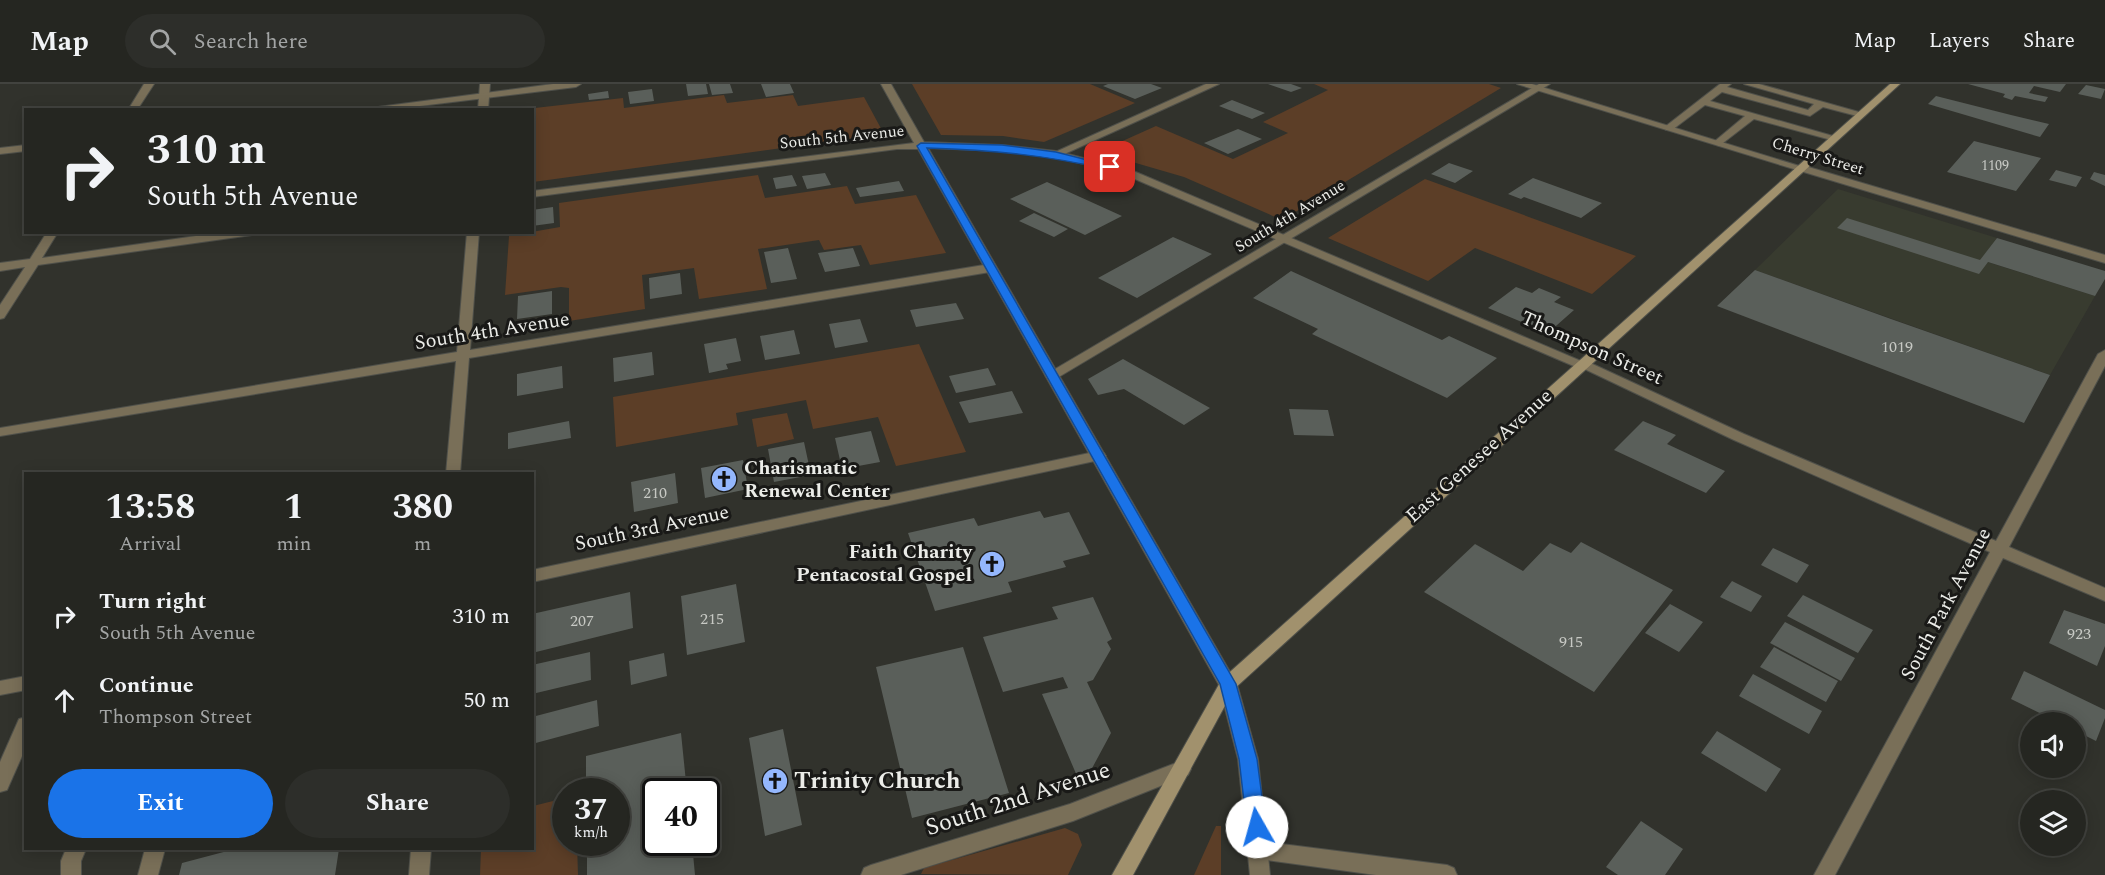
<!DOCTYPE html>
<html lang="en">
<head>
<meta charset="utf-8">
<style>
	body { margin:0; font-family:Spectral,serif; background:#2d2e2a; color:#f1f3f6; height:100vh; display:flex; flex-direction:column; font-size:22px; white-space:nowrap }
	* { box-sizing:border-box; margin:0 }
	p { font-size:20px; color:#a3a5a5 }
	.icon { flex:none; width:33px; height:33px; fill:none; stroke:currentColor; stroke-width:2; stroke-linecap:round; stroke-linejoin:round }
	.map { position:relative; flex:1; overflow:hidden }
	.sheet { position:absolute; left:24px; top:388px; width:510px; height:378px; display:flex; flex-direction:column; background:#252621; border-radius:0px; box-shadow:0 3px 15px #0003,0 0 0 2px #42433f }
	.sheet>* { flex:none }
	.top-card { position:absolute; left:24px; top:24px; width:510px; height:126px; border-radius:0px; box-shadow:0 3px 15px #0003,0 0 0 2px #42433f; background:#252621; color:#f1f3f6; overflow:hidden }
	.fabs { position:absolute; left:2020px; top:628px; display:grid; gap:12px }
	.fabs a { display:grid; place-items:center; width:66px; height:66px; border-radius:50%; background:#252621; box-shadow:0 3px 15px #0003,0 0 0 2px #42433f; font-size:30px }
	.speed { position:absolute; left:552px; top:694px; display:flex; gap:12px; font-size:30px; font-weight:700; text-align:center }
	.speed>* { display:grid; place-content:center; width:78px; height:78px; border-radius:50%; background:#252621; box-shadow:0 3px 15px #0003,0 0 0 2px #42433f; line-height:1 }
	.speed small { font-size:15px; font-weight:400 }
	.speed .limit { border:3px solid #111; border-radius:9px; background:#fff; color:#111 }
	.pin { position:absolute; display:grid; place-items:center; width:51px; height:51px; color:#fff; margin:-26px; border-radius:12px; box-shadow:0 3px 9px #0006 }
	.me { position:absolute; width:66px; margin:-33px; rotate:353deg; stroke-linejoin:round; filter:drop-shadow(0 0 4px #0008) }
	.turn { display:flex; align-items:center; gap:21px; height:126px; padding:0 24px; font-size:27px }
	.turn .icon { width:78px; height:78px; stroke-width:2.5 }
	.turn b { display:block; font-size:42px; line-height:51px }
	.eta { display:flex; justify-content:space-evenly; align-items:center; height:102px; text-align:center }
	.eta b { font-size:36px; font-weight:700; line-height:42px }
	.cta { display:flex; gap:12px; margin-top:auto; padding:12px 24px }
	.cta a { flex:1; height:69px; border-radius:36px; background:#1a73e8; color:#fff; font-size:24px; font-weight:700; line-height:69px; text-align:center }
	.cta a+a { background:#2d2e2a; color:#f1f3f6 }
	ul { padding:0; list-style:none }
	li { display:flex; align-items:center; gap:18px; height:84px; padding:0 24px }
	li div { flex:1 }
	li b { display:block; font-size:22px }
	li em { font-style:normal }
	header { display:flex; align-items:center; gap:36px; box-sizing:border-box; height:84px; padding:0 30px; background:#252621; border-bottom:2px solid #42433f }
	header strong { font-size:28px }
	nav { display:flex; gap:33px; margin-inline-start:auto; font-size:21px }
	.search { width:420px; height:54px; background:#2d2e2a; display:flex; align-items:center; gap:15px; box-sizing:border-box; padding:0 21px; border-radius:33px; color:#a3a5a5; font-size:22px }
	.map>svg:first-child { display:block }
	.built { fill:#383b2f }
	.green { fill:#5c3e27 }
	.building { fill:#5a5f5a }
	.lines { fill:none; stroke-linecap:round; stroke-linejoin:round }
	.service-casing { stroke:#4f504a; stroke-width:2 }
	.minor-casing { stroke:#4f504a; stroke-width:2 }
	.tertiary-casing { stroke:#4f504a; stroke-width:2 }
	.secondary-casing { stroke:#4f504a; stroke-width:2 }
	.service { fill:#796f58; fill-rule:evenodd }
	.minor { fill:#796f58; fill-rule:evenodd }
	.tertiary { fill:#796f58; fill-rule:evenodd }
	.secondary { fill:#a1916d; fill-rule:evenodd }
	.route { fill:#1a73e8; stroke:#114b97; stroke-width:1.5 }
	.labels { text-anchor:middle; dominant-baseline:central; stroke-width:6; stroke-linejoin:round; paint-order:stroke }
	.far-number-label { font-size:14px; fill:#c7c9c4 }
	.far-street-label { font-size:16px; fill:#ebece8; stroke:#191917 }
	.number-label { font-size:16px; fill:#c7c9c4 }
	.street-label { font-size:20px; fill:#ebece8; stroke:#191917 }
	.poi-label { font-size:20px; font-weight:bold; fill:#ebece8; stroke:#191917; text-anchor:start }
	.near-poi-label { font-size:24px; font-weight:bold; fill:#ebece8; stroke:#191917; text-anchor:start }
	.near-street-label { font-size:24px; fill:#ebece8; stroke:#191917 }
</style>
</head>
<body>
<header>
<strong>Map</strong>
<div class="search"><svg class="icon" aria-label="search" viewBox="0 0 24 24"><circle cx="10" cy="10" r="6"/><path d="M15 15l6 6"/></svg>Search here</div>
<nav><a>Map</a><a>Layers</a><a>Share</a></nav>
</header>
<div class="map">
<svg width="2105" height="791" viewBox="0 0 2105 791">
	<rect width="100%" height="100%" fill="#31322c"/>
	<path class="built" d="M 1838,105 L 1997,154 L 1981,176 L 2095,212 L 2050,291 L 1755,186 Z"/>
	<path class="green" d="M 912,0 L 1090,0 L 1135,19 L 1044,58 L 1003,52 L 941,51 Z
		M 1314,0 L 1489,0 L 1501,4 L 1282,136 L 1184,93 L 1098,68 L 1156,42 L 1233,75 L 1288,49 L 1263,38 L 1328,6 Z
		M 724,11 L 727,19 L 793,11 L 798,22 L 864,13 L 884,50 L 533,98 L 532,26 L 526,25 L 623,14 L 624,24 Z
		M 758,91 L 765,114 L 847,102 L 855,120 L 916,111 L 946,169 L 870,181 L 861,161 L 824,166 L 819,156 L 758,165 L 767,205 L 699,215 L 694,184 L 642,191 L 645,225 L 569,237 L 569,204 L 561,203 L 505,211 L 509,152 L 560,143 L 559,119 Z
		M 1425,95 L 1636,172 L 1592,210 L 1475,164 L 1428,197 L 1328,154 Z
		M 919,260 L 966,368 L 896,382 L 878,333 L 813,345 L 806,316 L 736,329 L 738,341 L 616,363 L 613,313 Z
		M 787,329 L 794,355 L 757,363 L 752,335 Z
		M 565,714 L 566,759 L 577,759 L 578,791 L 480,791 L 481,765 L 532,765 L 533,722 Z
		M 1216,742 L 1221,742 L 1221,791 L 1194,791 Z
		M 1065,744 L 1078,750 L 1082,761 L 1068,791 L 921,790 L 924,784 Z"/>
	<path class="building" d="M 686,0 L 706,0 L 708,10 L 688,12 Z
		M 709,0 L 730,0 L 733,9 L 712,11 Z
		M 761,0 L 790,0 L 794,9 L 766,13 Z
		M 1108,0 L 1151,0 L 1162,4 L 1135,15 L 1103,2 Z
		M 1268,0 L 1291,0 L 1302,4 L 1291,8 Z
		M 1968,0 L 2066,0 L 2060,8 L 2034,2 L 2029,9 L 2048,13 L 2045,18 L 2015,12 L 2012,16 L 2003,13 L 2005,10 Z
		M 2086,1 L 2105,5 L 2101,15 L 2078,10 Z
		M 652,5 L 654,17 L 630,20 L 628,8 Z
		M 608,7 L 609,14 L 589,16 L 588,10 Z
		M 1936,12 L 2011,31 L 2049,40 L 2040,53 L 1928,20 Z
		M 1232,16 L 1265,29 L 1252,35 L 1219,22 Z
		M 1238,45 L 1262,55 L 1228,70 L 1204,59 Z
		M 1974,57 L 2041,74 L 2016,107 L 1947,88 Z
		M 1449,79 L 1473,87 L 1455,99 L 1431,90 Z
		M 2056,86 L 2082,93 L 2076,103 L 2049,96 Z
		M 2094,88 L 2105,91 L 2105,102 L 2090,95 Z
		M 825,89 L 831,101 L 807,105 L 802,92 Z
		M 792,91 L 797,102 L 776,105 L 773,94 Z
		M 1533,94 L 1602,119 L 1581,134 L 1524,113 L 1521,115 L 1508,110 Z
		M 899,97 L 904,107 L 860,113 L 856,104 Z
		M 1047,98 L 1122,132 L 1085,151 L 1010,115 Z
		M 553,123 L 554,139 L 532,142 L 532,126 Z
		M 1034,129 L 1068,145 L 1054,153 L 1019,137 Z
		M 1847,134 L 1980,176 L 1997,154 L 2105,187 L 2105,195 L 2095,212 L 1988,178 L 1979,190 L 1837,144 Z
		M 1173,153 L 1212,170 L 1137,214 L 1098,194 Z
		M 788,164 L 797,195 L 771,199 L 764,168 Z
		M 853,164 L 860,182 L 825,188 L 818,169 Z
		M 1755,186 L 1891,235 L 2050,291 L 2024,339 L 1717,222 Z
		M 1291,187 L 1442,256 L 1449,252 L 1497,274 L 1447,314 L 1312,250 L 1318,245 L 1253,214 Z
		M 680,189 L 682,210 L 650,215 L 649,194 Z
		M 1516,203 L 1532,209 L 1539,204 L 1561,213 L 1554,218 L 1574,226 L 1548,249 L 1488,224 Z
		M 552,207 L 552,230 L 517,235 L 518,212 Z
		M 956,219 L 964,235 L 916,243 L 910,226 Z
		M 860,235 L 868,258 L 835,264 L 829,240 Z
		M 794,246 L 800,270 L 765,276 L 760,252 Z
		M 736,254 L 741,277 L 726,280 L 728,285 L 709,289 L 704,260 Z
		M 652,268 L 654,291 L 614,298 L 613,274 Z
		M 1123,275 L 1210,324 L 1184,341 L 1124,305 L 1098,311 L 1088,295 Z
		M 562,282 L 563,304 L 517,312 L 517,290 Z
		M 988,284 L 996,301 L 956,309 L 949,292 Z
		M 1012,307 L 1023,329 L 969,339 L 959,318 Z
		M 1289,325 L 1328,326 L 1334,352 L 1294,351 Z
		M 569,337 L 571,354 L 508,365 L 508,349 Z
		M 1643,337 L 1676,351 L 1667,360 L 1725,387 L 1706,409 L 1614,366 Z
		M 871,347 L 880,378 L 842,385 L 835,354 Z
		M 804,358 L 811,391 L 774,398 L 768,365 Z
		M 743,376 L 748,405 L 705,414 L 701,384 Z
		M 675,389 L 678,419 L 634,428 L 631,398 Z
		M 1040,427 L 1044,434 L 1069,428 L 1090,470 L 1063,477 L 1066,483 L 1008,498 L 1012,508 L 935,527 L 908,449 L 974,434 L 978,442 Z
		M 1581,458 L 1673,506 L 1594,608 L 1424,508 L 1475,460 L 1523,487 L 1550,459 L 1571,469 Z
		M 1773,464 L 1809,481 L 1797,499 L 1761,481 Z
		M 1732,497 L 1762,512 L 1751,528 L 1720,513 Z
		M 736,500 L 745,558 L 687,571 L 681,512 Z
		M 630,508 L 633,544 L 532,569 L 532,530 Z
		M 1803,511 L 1873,546 L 1858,569 L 1787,532 Z
		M 1093,513 L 1112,555 L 1107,558 L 1111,565 L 1093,596 L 1087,598 L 1111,649 L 1090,688 L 1077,692 L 1042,610 L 1068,604 L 1063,593 L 1003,608 L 983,553 L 1058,535 L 1052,523 Z
		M 1670,520 L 1703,538 L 1692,552 L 1669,539 L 1692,552 L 1679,568 L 1645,549 Z
		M 2064,526 L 2105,540 L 2105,562 L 2097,582 L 2049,559 Z
		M 1785,538 L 1855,574 L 1841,597 L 1770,559 Z
		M 963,563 L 1009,709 L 912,734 L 876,583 Z
		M 1774,563 L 1838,597 L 1826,618 L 1760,583 Z
		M 590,568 L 591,596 L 532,610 L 532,581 Z
		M 664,569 L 667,592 L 631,601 L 629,577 Z
		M 2024,587 L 2105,626 L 2105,634 L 2096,657 L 2076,647 L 2076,639 L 2060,639 L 2011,615 Z
		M 1753,590 L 1822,627 L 1809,650 L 1739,612 Z
		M 597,616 L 599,642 L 532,660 L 532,633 Z
		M 783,645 L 802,741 L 765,752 L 749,654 Z
		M 1717,647 L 1781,685 L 1766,708 L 1701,669 Z
		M 681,649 L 687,708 L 656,708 L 656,759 L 692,759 L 695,791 L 587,791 L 587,759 L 616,759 L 616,708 L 586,708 L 586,672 Z
		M 1641,737 L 1683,765 L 1665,791 L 1618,791 L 1606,783 Z
		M 235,765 L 339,765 L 335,791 L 179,791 L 182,779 Z"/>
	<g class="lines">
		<g class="service-casing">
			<path id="service" d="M 1720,0 L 1731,0 L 1727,3 L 1808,26 L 1814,20 L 1744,0 L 1759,0 L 1866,30 L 1861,33 L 1823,23 L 1810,32 L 1722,8 L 1710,17 L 1840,54 L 1835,57 L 1754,35 L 1719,62 L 1714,59 L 1715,57 L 1745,32 L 1705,21 L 1672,46 L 1666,46 L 1666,42 Z
				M 26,633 L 26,663 L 7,706 L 0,708 L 0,678 L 19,635 Z
				M 66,765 L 86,765 L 81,777 L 81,791 L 61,791 L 61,777 Z
				M 145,765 L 165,765 L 158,791 L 138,791 Z"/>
		</g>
		<g class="minor-casing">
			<path id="minor" d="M 480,0 L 490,0 L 488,26 L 478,26 Z
				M 1206,0 L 1219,0 L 1060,72 L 1051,70 Z
				M 1539,0 L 1550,0 L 1057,294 L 1047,294 L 1045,291 Z
				M 1797,82 L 1805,82 L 2105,171 L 2105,179 L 1797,86 Z
				M 467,148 L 479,148 L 470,266 L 990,180 L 996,184 L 990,188 L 469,274 L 460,390 L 446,390 L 456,277 L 0,352 L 0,344 L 457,268 Z
				M 2105,266 L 2105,282 L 2009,463 L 2105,504 L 2105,517 L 2003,474 L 1835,791 L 1814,791 L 1990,468 L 1734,356 L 1574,280 L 1581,276 L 1586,277 L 1744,350 L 1996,457 L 2098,270 Z
				M 1099,367 L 1104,369 L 1106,372 L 1104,375 L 532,498 L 532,486 Z
				M 26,592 L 26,606 L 0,611 L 0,597 Z
				M 1259,757 L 1447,781 L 1454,784 L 1457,791 L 1376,791 L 1259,775 L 1252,773 L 1249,766 L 1252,759 Z
				M 411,765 L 431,765 L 429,791 L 409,791 Z"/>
		</g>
		<g class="tertiary-casing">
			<path id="tertiary" d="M 144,0 L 154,0 L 137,26 L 128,26 Z
				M 553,0 L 581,0 L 576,3 L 387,26 L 355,26 Z
				M 881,0 L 891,0 L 924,58 L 1002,61 L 1056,67 L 1131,86 L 1588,280 L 1581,284 L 1576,283 L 1123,90 L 1056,73 L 1002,67 L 928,64 L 1237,600 L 1258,675 L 1270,791 L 1250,791 L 1238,675 L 1219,601 L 918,65 L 897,65 L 532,113 L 532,107 L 914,59 Z
				M 1517,0 L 1532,0 L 1806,84 L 1797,86 Z
				M 26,61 L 26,67 L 0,70 L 0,64 Z
				M 47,148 L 58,148 L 42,174 L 224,148 L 257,148 L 252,151 L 38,181 L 4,234 L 0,235 L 0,221 L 25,183 L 0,187 L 0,179 L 30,175 Z
				M 1181,677 L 1188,679 L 1191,685 L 1188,691 L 1073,737 L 901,791 L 861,791 L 864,784 L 871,781 L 1070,720 Z"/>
		</g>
		<g class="secondary-casing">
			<path id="secondary" d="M 1890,0 L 1900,0 L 1234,605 L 1133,791 L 1112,791 L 1222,595 Z"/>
		</g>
		<use href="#service" class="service"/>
		<use href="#minor" class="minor"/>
		<use href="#tertiary" class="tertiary"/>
		<use href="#secondary" class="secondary"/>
	</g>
	<path class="route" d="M 921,59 L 1002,61 L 1056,68 L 1115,83 L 1110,86 C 1047,71 991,66 927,64 L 1236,600 L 1257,675 L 1266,743 L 1263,749 L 1257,752 L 1250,749 L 1247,743 L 1239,675 L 1220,600 L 917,62 Z"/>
	<defs>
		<g id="church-disc" transform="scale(1.35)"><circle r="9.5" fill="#94b7fd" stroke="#191917"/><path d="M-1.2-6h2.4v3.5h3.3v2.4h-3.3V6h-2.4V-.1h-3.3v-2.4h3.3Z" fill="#111"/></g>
	</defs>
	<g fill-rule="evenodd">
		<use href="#church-disc" x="724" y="395"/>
		<use href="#church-disc" x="992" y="480"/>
		<use href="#church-disc" x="775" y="697"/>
	</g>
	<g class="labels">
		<g class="far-number-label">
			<text x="1995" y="81">1109</text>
		</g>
		<g class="far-street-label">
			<text transform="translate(842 53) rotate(-6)">South 5th Avenue</text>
			<text transform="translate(1818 72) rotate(17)">Cherry Street</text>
			<text transform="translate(1290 132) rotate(-31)">South 4th Avenue</text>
		</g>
		<g class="number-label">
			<text x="1897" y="263">1019</text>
			<text x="655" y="409">210</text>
			<text x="712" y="535">215</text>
			<text x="582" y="537">207</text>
			<text x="2079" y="550">923</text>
			<text x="1571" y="558">915</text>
		</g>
		<g class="street-label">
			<text transform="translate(492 247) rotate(-9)">South 4th Avenue</text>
			<text transform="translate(1592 264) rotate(24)">Thompson Street</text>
			<text transform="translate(1479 372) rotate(-42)">East Genesee Avenue</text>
			<text transform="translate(652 444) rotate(-12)">South 3rd Avenue</text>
			<text transform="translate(1946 520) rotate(-62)">South Park Avenue</text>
		</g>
		<g class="poi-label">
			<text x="744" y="384">Charismatic<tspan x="744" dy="23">Renewal Center</tspan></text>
			<text x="972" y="468" text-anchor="end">Faith Charity<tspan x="972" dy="23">Pentacostal Gospel</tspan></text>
		</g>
		<g class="near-poi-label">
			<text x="794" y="697">Trinity Church</text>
		</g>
		<g class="near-street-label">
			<text transform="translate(1018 715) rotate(-18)">South 2nd Avenue</text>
		</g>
	</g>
</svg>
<div class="fabs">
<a><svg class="icon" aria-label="sound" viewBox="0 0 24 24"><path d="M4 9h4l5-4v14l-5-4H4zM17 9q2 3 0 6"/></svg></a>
<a><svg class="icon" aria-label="layers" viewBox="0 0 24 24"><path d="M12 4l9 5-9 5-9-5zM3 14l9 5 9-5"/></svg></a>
</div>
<div class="speed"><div>37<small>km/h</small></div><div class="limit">40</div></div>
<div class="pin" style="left:1110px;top:83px;background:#d93025"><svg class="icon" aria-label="arrive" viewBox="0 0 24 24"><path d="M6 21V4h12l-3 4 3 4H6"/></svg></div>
<svg class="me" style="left:1257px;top:743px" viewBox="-20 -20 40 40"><circle r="19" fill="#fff"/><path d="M0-13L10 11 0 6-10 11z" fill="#1a73e8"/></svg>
<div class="top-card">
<div class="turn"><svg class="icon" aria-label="right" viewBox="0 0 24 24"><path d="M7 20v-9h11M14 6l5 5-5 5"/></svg><div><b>310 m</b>South 5th Avenue</div></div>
</div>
<section class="sheet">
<div class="eta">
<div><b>13:58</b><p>Arrival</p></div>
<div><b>1</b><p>min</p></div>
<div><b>380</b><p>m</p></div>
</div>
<ul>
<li><svg class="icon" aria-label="right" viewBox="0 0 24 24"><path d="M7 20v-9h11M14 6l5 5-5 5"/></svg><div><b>Turn right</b><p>South 5th Avenue</p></div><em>310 m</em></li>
<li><svg class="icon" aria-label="ahead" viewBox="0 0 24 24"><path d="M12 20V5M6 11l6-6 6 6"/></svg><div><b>Continue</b><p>Thompson Street</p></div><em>50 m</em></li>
</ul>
<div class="cta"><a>Exit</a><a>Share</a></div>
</section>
</div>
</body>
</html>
